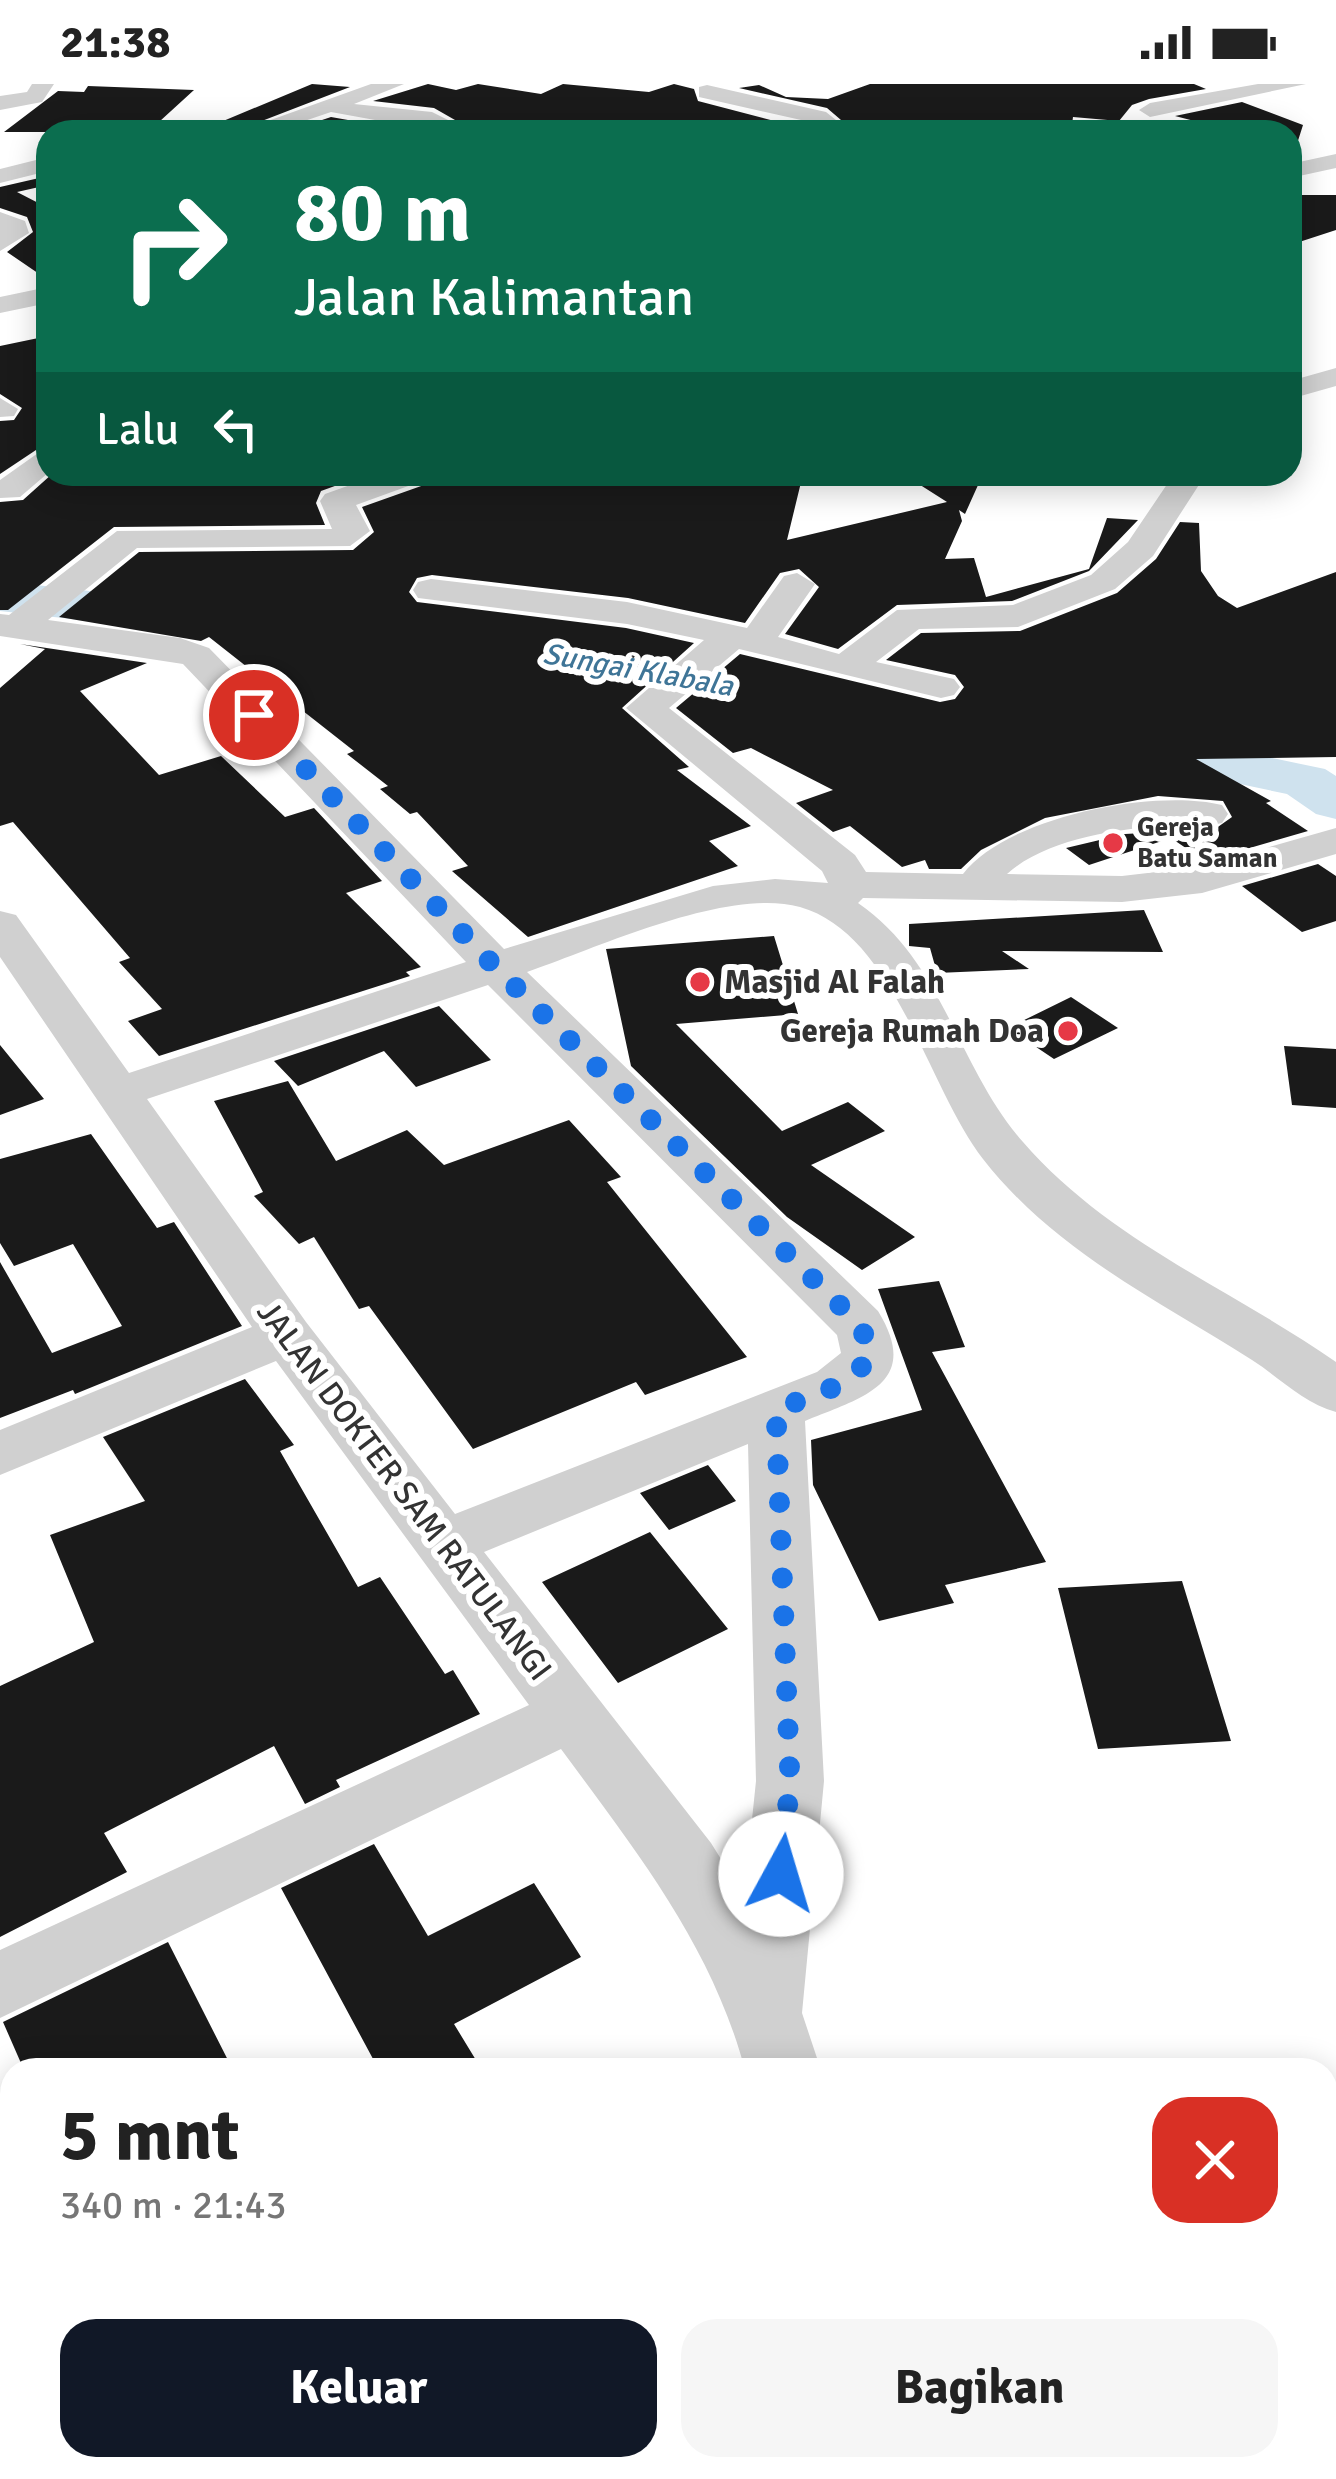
<!DOCTYPE html>
<html lang="id">
<head>
<meta charset="utf-8">
<style>
	body { margin:0; font-family:Signika,sans-serif; background:#f6f6f6; color:#222; height:100vh; display:flex; flex-direction:column; font-size:45px; white-space:nowrap }
	* { box-sizing:border-box; margin:0 }
	p { font-size:39px; color:#767676 }
	.icon { flex:none; width:66px; height:66px; fill:none; stroke:currentColor; stroke-width:2; stroke-linecap:round; stroke-linejoin:round }
	.map { position:relative; flex:1; overflow:hidden }
	.side { position:absolute; left:0px; top:1974px; width:1338px; height:423px; display:flex; flex-direction:column; background:#fff; border-radius:36px 36px 0 0; box-shadow:0 6px 30px #0003 }
	.side>* { flex:none }
	.banner { position:absolute; left:36px; top:36px; width:1266px; height:366px; border-radius:36px; box-shadow:0 6px 30px #0003; background:#0b6e4f; color:#fff; overflow:hidden }
	.pin { position:absolute; display:grid; place-items:center; width:102px; height:102px; color:#fff; margin:-51px; border:6px solid #fff; border-radius:50%; box-shadow:0 3px 12px #0007 }
	.me { position:absolute; width:132px; margin:-66px; rotate:6deg; stroke-linejoin:round; filter:drop-shadow(0 0 9px #0008) }
	.turn { display:flex; align-items:center; gap:42px; height:252px; padding:0 60px; font-size:54px }
	.turn .icon { width:156px; height:156px; stroke-width:2.5 }
	.turn b { display:block; font-size:84px; line-height:102px }
	.then { display:flex; align-items:center; height:114px; padding:0 60px; background:#0003; gap:24px; font-size:45px }
	.round { display:grid; place-items:center; flex:none; width:126px; height:126px; border-radius:36px; background:#f6f6f6 }
	.summary { display:flex; align-items:center; justify-content:space-between; height:204px; padding:0 60px }
	h1 { font-size:72px; font-weight:800; line-height:90px }
	.button { display:flex; gap:24px; margin-top:auto; padding:24px 60px }
	.button a { flex:1; height:138px; border-radius:36px; background:#111827; color:#fff; font-size:48px; font-weight:800; line-height:138px; text-align:center }
	.button a+a { background:#f6f6f6; color:#222 }
	.status { display:flex; justify-content:space-between; align-items:center; height:84px; padding:0 60px; background:#fff; direction:ltr }
	.status svg { height:33px; fill:currentColor }
	.map>svg:first-child { display:block }
	.lines { fill:none; stroke-linecap:round; stroke-linejoin:round }
	.river { fill:#cfe2ee; fill-rule:evenodd }
	.building { fill:#1a1a1a }
	.minor { fill:#d0d0d0; fill-rule:evenodd }
	.route { stroke:#1a73e8; stroke-width:21; stroke-dasharray:0 37.8 }
	.poi-dot { fill:#e63946; stroke:#fff; stroke-width:4.5 }
	.labels { text-anchor:middle; dominant-baseline:central; stroke-width:12; stroke-linejoin:round; paint-order:stroke }
	.far-poi-label { font-size:27px; font-weight:bold; fill:#333; stroke:#fff; text-anchor:start }
	.far-water-label { font-size:30px; font-style:italic; fill:#3f7597; stroke:#fff }
	.poi-label { font-size:33px; font-weight:bold; fill:#333; stroke:#fff; text-anchor:start }
	.street-label { font-size:33px; fill:#333; stroke:#fff }
</style>
</head>
<body>
<div class="status"><b>21:38</b><svg viewBox="0 0 49 12"><path d="M0 12V9h3v3zM5 12V6h3v6zM10 12V3h3v9zM15 12V0h3v12zM26 1h20v11H26zM47 4h2v5h-2z"/></svg></div>
<div class="map">
<svg width="1336" height="2395" viewBox="0 0 1336 2395">
	<rect width="100%" height="100%" fill="#fff"/>
	<g class="lines">
		<path class="river" d="M 0,497 L 179,517 L 197,521 L 204,532 L 197,543 L 179,547 L 0,527 Z
			M 1098,638 L 1325,685 L 1336,692 L 1336,735 L 1316,730 L 1287,710 L 1079,666 L 1071,654 L 1079,642 Z"/>
	</g>
	<path class="building" d="M 312,0 L 350,3 L 233,48 L 197,48 Z
		M 428,0 L 456,6 L 478,0 L 541,10 L 563,0 L 649,8 L 674,0 L 694,5 L 698,17 L 816,48 L 648,48 L 646,37 L 508,37 L 522,48 L 476,48 L 434,24 L 373,17 Z
		M 870,0 L 1194,0 L 1206,5 L 1149,15 L 1132,21 L 1119,37 L 1073,33 L 1071,48 L 855,48 L 827,24 L 739,4 L 759,1 L 786,13 L 828,15 Z
		M 88,2 L 194,6 L 148,48 L 4,48 L 58,7 L 84,8 Z
		M 1242,18 L 1303,41 L 1296,63 L 1290,61 L 1290,48 L 1237,48 L 1175,32 Z
		M 331,33 L 416,48 L 286,48 Z
		M 48,92 L 48,101 L 17,108 L 48,124 L 48,196 L 7,168 L 33,148 L 27,133 L 0,124 L 0,103 Z
		M 1290,111 L 1336,111 L 1336,146 L 1290,161 Z
		M 48,252 L 48,358 L 0,390 L 0,337 L 14,336 L 22,324 L 0,310 L 0,262 Z
		M 52,390 L 368,390 L 321,407 L 316,419 L 325,441 L 114,443 L 8,526 L 0,526 L 0,418 L 23,416 Z
		M 431,390 L 803,390 L 787,456 L 947,418 L 903,390 L 983,390 L 965,430 L 959,426 L 962,437 L 945,475 L 974,474 L 986,513 L 1089,485 L 1107,434 L 1138,436 L 1089,487 L 1012,517 L 897,521 L 838,565 L 785,550 L 819,503 L 799,485 L 780,489 L 745,539 L 628,514 L 432,491 L 417,494 L 409,508 L 417,518 L 626,544 L 694,559 L 622,624 L 689,683 L 677,686 L 751,742 L 709,757 L 738,782 L 528,853 L 452,787 L 468,782 L 417,728 L 410,730 L 380,705 L 388,702 L 347,670 L 354,667 L 209,553 L 201,557 L 59,533 L 139,468 L 353,466 L 374,448 L 362,423 L 424,401 Z
		M 1180,438 L 1199,439 L 1201,487 L 1218,512 L 1237,524 L 1336,488 L 1336,673 L 1196,675 L 1271,717 L 1266,719 L 1308,747 L 1205,777 L 1171,754 L 1089,781 L 1066,764 L 1125,750 L 1215,745 L 1232,733 L 1223,717 L 1158,712 L 1045,734 L 981,766 L 961,785 L 929,785 L 925,776 L 902,783 L 850,742 L 833,748 L 796,719 L 833,706 L 751,664 L 733,669 L 676,624 L 740,570 L 940,618 L 955,615 L 964,603 L 955,591 L 886,576 L 921,549 L 1020,547 L 1117,509 L 1156,475 Z
		M 20,560 L 147,579 L 80,607 L 159,691 L 221,672 L 285,733 L 314,724 L 382,797 L 346,809 L 421,883 L 406,888 L 410,892 L 159,972 L 128,937 L 162,925 L 119,878 L 130,874 L 13,738 L 0,742 L 0,604 L 45,565 Z
		M 1318,780 L 1336,792 L 1336,837 L 1302,848 L 1242,802 Z
		M 1144,826 L 1163,868 L 1002,867 L 1029,885 L 937,889 L 930,864 L 909,862 L 909,840 Z
		M 774,852 L 798,930 L 676,940 L 782,1047 L 848,1018 L 885,1047 L 811,1081 L 915,1153 L 862,1186 L 787,1133 L 631,982 L 606,865 Z
		M 1071,913 L 1118,944 L 1054,975 L 1008,944 Z
		M 439,922 L 491,976 L 416,1003 L 384,967 L 298,1002 L 274,977 Z
		M 0,961 L 44,1015 L 0,1031 Z
		M 1284,962 L 1336,965 L 1336,1024 L 1292,1021 Z
		M 288,997 L 336,1077 L 407,1046 L 444,1081 L 569,1036 L 621,1093 L 607,1098 L 747,1273 L 645,1311 L 636,1298 L 473,1365 L 369,1222 L 359,1225 L 314,1153 L 299,1160 L 254,1112 L 263,1108 L 214,1017 Z
		M 91,1050 L 157,1144 L 174,1138 L 242,1242 L 75,1310 L 73,1306 L 0,1334 L 0,1178 L 52,1269 L 122,1242 L 73,1160 L 14,1182 L 0,1159 L 0,1075 Z
		M 939,1197 L 965,1263 L 932,1268 L 1046,1478 L 945,1501 L 954,1519 L 879,1537 L 813,1401 L 811,1356 L 922,1326 L 878,1205 Z
		M 245,1295 L 294,1361 L 280,1367 L 358,1503 L 380,1493 L 445,1590 L 453,1586 L 480,1630 L 336,1696 L 340,1703 L 305,1720 L 274,1662 L 104,1749 L 127,1788 L 0,1853 L 0,1602 L 94,1558 L 50,1451 L 145,1417 L 103,1353 Z
		M 708,1381 L 736,1417 L 669,1446 L 640,1409 Z
		M 650,1448 L 728,1545 L 618,1599 L 542,1498 Z
		M 1182,1497 L 1231,1657 L 1098,1665 L 1058,1504 Z
		M 374,1760 L 428,1852 L 534,1799 L 581,1873 L 454,1940 L 482,1986 L 379,1986 L 281,1804 Z
		M 168,1858 L 233,1986 L 24,1986 L 3,1938 Z"/>
	<g class="lines">
		<path class="minor" d="M 32,0 L 54,0 L 42,18 L 0,26 L 0,12 L 27,8 Z
			M 371,0 L 404,0 L 354,20 L 432,28 L 472,48 L 441,48 L 331,28 L 272,48 L 237,48 Z
			M 1258,0 L 1306,0 L 1150,33 L 1139,26 L 1150,19 Z
			M 707,1 L 826,28 L 851,48 L 824,48 L 810,38 L 699,13 L 699,3 Z
			M 1336,70 L 1336,84 L 1290,94 L 1290,80 Z
			M 48,73 L 48,87 L 0,99 L 0,85 Z
			M 0,128 L 25,137 L 29,149 L 0,167 Z
			M 48,203 L 48,219 L 0,229 L 0,213 Z
			M 1336,284 L 1336,302 L 1290,315 L 1290,297 Z
			M 0,314 L 18,325 L 14,332 L 0,333 Z
			M 48,362 L 48,389 L 20,413 L 0,414 L 0,396 Z
			M 381,390 L 427,390 L 422,397 L 356,421 L 370,447 L 350,462 L 137,464 L 48,536 L 180,554 L 209,564 L 504,865 L 713,802 L 775,795 L 828,799 L 822,787 L 626,624 L 704,556 L 627,540 L 418,514 L 413,506 L 418,498 L 431,495 L 627,518 L 747,544 L 784,492 L 797,489 L 815,500 L 778,553 L 839,570 L 897,526 L 1013,521 L 1091,491 L 1128,458 L 1174,390 L 1206,390 L 1153,472 L 1115,505 L 1018,543 L 919,545 L 876,578 L 954,595 L 960,603 L 954,611 L 941,614 L 739,565 L 669,624 L 855,771 L 866,788 L 963,790 C 1006,733 1154,704 1222,721 L 1228,730 L 1222,739 C 1202,744 1183,741 1164,742 C 1115,745 1044,756 1007,790 L 1122,792 L 1199,783 L 1336,744 L 1336,770 L 1202,809 L 1122,818 L 863,814 L 858,819 C 944,878 957,983 1023,1058 C 1110,1158 1230,1204 1336,1278 L 1336,1328 C 1304,1319 1280,1294 1252,1276 C 1156,1215 1055,1167 983,1075 C 927,1003 895,850 800,823 C 726,803 598,864 527,888 L 878,1227 C 922,1299 864,1313 805,1337 L 824,1697 L 802,1929 L 821,1986 L 745,1986 C 712,1862 636,1767 561,1665 L 0,1934 L 0,1866 L 529,1621 L 276,1277 L 0,1391 L 0,1346 L 252,1243 L 0,873 L 0,827 L 16,831 L 129,989 L 466,878 L 183,580 L 0,552 L 0,530 L 9,531 L 117,447 L 332,445 L 320,417 L 325,410 ZM 488,901 L 837,1251 L 841,1269 L 817,1288 L 455,1430 L 306,1238 L 147,1015 ZM 748,1360 L 756,1697 L 744,1812 L 711,1759 L 484,1468 Z
			M 0,2179 L 12,2184 L 12,2291 L 0,2286 Z
			M 22,2385 L 108,2385 L 112,2395 L 26,2395 Z
			M 738,2385 L 824,2385 L 821,2395 L 735,2395 Z
			M 991,2385 L 1077,2385 L 1081,2395 L 995,2395 Z"/>
	</g>
	<g class="lines">
		<path class="route" d="M 254,631 L 495,883 L 859,1240 L 868,1259 L 869,1277 L 837,1302 L 776,1326 L 790,1697 L 781,1790"/>
	</g>
	<g class="poi-dot">
		<circle cx="1113" cy="759" r="12"/>
		<circle cx="700" cy="898" r="12"/>
		<circle cx="1068" cy="947" r="12"/>
	</g>
	<g class="labels">
		<g class="far-poi-label">
			<text x="1137" y="743">Gereja<tspan x="1137" dy="31">Batu Saman</tspan></text>
		</g>
		<g class="far-water-label">
			<text transform="translate(638 586) rotate(10)">Sungai Klabala</text>
		</g>
		<g class="poi-label">
			<text x="724" y="898">Masjid Al Falah</text>
			<text x="1044" y="947" text-anchor="end">Gereja Rumah Doa</text>
		</g>
		<g class="street-label">
			<text transform="translate(404 1407) rotate(53)">JALAN DOKTER SAM RATULANGI</text>
		</g>
	</g>
</svg>
<div class="pin" style="left:254px;top:631px;background:#d93025"><svg class="icon" aria-label="arrive" viewBox="0 0 24 24"><path d="M6 21V4h12l-3 4 3 4H6"/></svg></div>
<svg class="me" style="left:781px;top:1790px" viewBox="-20 -20 40 40"><circle r="19" fill="#fff"/><path d="M0-13L10 11 0 6-10 11z" fill="#1a73e8"/></svg>
<div class="banner">
<div class="turn"><svg class="icon" aria-label="right" viewBox="0 0 24 24"><path d="M7 20v-9h11M14 6l5 5-5 5"/></svg><div><b>80 m</b>Jalan Kalimantan</div></div>
<div class="then">Lalu<svg class="icon" aria-label="left" viewBox="0 0 24 24"><path d="M17 20v-9H6M10 6l-5 5 5 5"/></svg></div>
</div>
<section class="side">
<div class="summary"><div><h1>5 mnt</h1><p>340 m · 21:43</p></div><a class="round" style="background:#d93025;color:#fff"><svg class="icon" aria-label="close" viewBox="0 0 24 24"><path d="M6 6l12 12M18 6L6 18"/></svg></a></div>
<div class="button"><a>Keluar</a><a>Bagikan</a></div>
</section>
</div>
</body>
</html>
